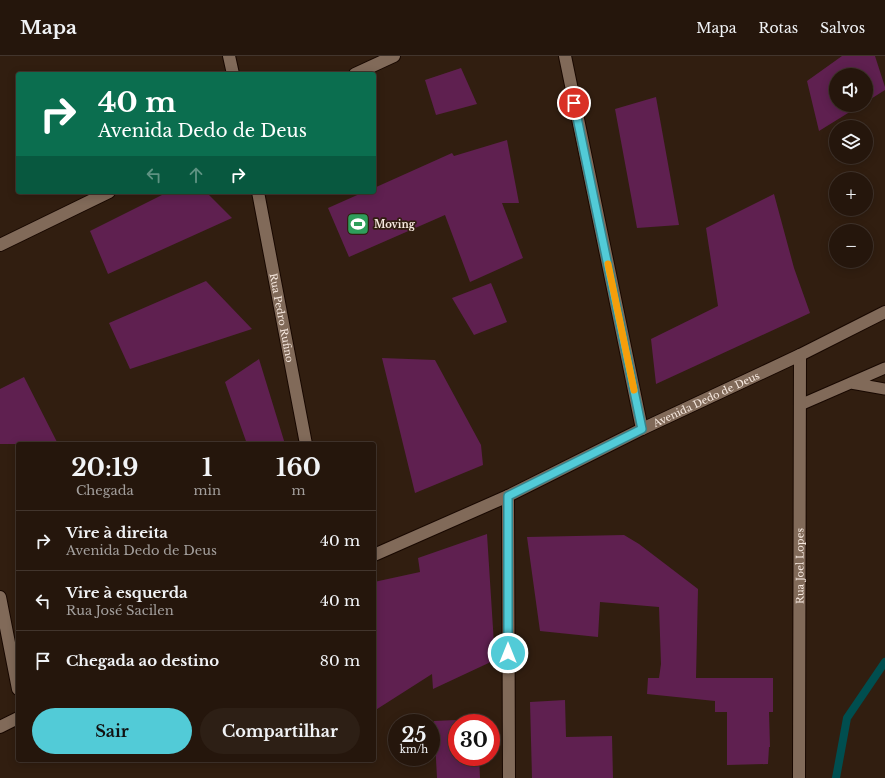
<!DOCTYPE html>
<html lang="pt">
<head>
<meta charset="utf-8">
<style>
	body { margin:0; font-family:"Libre Baskerville",serif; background:#2d1f15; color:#f1f3f6; height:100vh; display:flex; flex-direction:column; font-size:15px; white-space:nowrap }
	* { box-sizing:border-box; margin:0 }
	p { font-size:13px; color:#a39f9d }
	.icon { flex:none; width:22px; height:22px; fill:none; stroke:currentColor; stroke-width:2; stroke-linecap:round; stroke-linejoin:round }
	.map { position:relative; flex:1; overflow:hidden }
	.details { position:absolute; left:16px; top:386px; width:360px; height:320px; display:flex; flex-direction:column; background:#25160c; border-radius:4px; box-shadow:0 2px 10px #0003,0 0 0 1px #42352d }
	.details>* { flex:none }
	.hud { position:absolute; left:16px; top:16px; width:360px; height:122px; border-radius:4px; box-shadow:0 2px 10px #0003,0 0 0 1px #42352d; background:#0b6e4f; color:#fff; overflow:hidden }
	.tools { position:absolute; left:829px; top:12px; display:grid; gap:8px }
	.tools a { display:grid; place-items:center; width:44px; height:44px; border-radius:50%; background:#25160c; box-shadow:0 2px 10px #0003,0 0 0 1px #42352d; font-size:20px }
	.speed { position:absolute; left:388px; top:658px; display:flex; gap:8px; font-size:20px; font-weight:700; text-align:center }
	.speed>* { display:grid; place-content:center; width:52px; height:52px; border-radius:50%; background:#25160c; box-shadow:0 2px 10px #0003,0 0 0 1px #42352d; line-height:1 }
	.speed small { font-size:10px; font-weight:400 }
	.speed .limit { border:6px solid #d22; background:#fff; color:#111 }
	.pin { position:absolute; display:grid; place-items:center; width:34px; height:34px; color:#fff; margin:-17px; border:2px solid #fff; border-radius:50%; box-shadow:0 1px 4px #0007 }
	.me { position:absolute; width:44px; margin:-22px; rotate:0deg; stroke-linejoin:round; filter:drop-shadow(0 0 3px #0008) }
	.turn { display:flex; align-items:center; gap:14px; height:84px; padding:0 16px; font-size:18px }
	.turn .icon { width:52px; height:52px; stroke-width:2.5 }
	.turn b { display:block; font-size:28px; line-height:34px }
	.lanes { display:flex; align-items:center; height:38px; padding:0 16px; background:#0003; justify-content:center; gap:20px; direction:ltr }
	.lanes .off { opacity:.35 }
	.eta { display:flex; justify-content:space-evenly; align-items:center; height:68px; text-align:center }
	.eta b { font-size:24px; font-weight:800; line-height:28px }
	.action { display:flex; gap:8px; margin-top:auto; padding:8px 16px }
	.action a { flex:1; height:46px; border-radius:24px; background:#52cbd7; color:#111; font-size:16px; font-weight:800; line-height:46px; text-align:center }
	.action a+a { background:#2d1f15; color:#f1f3f6 }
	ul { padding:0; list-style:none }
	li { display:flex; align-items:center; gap:12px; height:60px; padding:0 16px; border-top:1px solid #42352d }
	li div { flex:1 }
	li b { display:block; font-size:15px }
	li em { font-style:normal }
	header { display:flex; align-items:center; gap:24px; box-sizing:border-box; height:56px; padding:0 20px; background:#25160c; border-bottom:1px solid #42352d }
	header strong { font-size:19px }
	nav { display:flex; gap:22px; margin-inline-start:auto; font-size:14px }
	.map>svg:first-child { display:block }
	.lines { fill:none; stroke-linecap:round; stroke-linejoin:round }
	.stream { stroke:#004e4f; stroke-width:8 }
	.building { fill:#5f2050 }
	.lane-casing { stroke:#180800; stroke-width:13 }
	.street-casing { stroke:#180800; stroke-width:14 }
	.secondary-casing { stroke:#180800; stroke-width:14 }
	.lane { stroke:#816a59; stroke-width:11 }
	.street { stroke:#816a59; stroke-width:12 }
	.secondary { stroke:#816a59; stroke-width:12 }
	.route-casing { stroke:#35848c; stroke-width:10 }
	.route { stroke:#52cbd7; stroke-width:7 }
	.slow { stroke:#f59e0b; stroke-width:7 }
	.labels { text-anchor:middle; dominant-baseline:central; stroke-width:3.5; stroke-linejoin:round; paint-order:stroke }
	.poi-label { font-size:10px; font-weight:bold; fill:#f6e8df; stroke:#311e10; text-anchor:start }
	.street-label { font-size:10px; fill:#f6e8df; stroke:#311e10 }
</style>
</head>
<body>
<header>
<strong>Mapa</strong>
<nav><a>Mapa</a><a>Rotas</a><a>Salvos</a></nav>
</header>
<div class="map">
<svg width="885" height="722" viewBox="0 0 885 722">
	<rect width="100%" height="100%" fill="#311e10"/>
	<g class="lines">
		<path class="stream" d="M 836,722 L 847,662 L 885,606"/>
	</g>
	<path class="building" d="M 842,0 L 875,0 L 885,31 L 885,34 L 866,46 L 866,19 L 836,19 L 836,49 L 861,49 L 819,75 L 807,25 Z
		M 461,12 L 477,48 L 436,59 L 425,24 Z
		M 656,41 L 679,169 L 637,172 L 615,53 Z
		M 507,84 L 519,147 L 502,147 L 523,202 L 470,226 L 445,159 L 349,201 L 328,152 L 364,136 L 374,136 L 374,132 L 452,97 L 454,100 Z
		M 168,136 L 206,136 L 232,162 L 108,218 L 90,175 Z
		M 774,138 L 794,212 L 810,257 L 656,328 L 651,283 L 718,250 L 706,172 Z
		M 206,225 L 252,273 L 130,313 L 109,267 Z
		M 491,227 L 507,266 L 474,279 L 452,242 Z
		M 382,302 L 435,304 L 481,389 L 483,409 L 415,437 Z
		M 259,303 L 285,388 L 247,388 L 225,326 Z
		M 24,321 L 58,388 L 0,388 L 0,333 Z
		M 487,478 L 495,604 L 433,633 L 432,618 L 374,655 L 374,526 L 420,516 L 418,502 Z
		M 624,479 L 639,488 L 698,533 L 696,622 L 773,622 L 773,656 L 769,656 L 770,691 L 769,691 L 768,708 L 727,709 L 727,656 L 715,656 L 715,645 L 647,638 L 648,622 L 659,622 L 661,608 L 659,551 L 600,546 L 598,581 L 540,575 L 527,481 Z
		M 565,644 L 566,681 L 612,680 L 613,722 L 532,722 L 530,646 Z
		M 478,663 L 478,667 L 457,667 L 457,701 L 479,701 L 480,722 L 437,722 L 434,665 Z"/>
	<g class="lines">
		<g class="lane-casing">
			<path id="lane" d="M 851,327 L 885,333
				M 800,349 L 885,312"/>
		</g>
		<g class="street-casing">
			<g id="street">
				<path d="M 229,0 L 233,18"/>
				<path d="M 565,0 L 642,373"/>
				<path d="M 355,18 L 394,0"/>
				<path id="s1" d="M 258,136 L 306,388"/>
				<path d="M 0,189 L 109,136"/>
				<path d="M 508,440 L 509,722"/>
				<path d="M 0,541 L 18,633"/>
				<path id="s2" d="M 799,722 L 800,299"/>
			</g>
		</g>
		<g class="secondary-casing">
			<g id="secondary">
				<path id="s3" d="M 374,499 L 508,440 L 642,373 L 800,299 L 885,256"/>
				<path d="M 0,671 L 18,662"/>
			</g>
		</g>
		<use href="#lane" class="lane"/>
		<use href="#street" class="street"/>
		<use href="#secondary" class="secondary"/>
	</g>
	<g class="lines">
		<g class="route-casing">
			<path id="route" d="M 508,597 L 508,440 L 642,373 L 574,47"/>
		</g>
		<use href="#route" class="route"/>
		<path class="slow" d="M 608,208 L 634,334"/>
	</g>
	<defs>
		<g id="stadium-square" transform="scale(1.15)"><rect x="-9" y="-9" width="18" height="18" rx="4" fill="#2e9e5b" stroke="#311e10"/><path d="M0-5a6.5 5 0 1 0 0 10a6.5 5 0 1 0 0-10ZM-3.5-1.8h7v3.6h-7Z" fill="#fff"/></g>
	</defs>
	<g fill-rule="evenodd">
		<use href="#stadium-square" x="358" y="168"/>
	</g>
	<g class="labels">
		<g class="poi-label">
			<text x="374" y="168">Moving</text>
		</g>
		<g class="street-label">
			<text stroke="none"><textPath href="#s1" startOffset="128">Rua Pedro Rufino</textPath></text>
			<text stroke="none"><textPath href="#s3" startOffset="367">Avenida Dedo de Deus</textPath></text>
			<text stroke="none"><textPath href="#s2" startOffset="212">Rua Joel Lopes</textPath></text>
		</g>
	</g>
</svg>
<div class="tools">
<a><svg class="icon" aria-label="sound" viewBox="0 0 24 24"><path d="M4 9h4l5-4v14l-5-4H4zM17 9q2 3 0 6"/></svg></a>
<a><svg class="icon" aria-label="layers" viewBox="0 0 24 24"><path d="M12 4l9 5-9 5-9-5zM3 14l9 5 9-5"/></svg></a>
<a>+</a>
<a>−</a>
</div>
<div class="speed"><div>25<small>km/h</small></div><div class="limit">30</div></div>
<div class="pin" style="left:574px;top:47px;background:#d93025"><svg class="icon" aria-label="arrive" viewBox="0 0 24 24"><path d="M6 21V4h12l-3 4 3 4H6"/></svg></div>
<svg class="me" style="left:508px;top:597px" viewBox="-20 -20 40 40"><circle r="17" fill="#52cbd7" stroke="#fff" stroke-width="3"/><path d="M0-11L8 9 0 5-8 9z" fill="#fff"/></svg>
<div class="hud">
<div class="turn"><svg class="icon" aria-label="right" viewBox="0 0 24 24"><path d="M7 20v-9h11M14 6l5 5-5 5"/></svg><div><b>40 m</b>Avenida Dedo de Deus</div></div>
<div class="lanes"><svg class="icon off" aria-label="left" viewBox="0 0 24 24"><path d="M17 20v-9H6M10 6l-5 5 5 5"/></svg><svg class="icon off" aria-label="ahead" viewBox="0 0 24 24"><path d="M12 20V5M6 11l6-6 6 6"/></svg><svg class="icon" aria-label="right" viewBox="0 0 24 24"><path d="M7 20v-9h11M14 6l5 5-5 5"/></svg></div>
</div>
<section class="details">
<div class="eta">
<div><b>20:19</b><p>Chegada</p></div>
<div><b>1</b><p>min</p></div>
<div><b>160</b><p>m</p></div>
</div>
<ul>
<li><svg class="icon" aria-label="right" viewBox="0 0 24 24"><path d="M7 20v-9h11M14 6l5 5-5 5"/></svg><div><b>Vire à direita</b><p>Avenida Dedo de Deus</p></div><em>40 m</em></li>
<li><svg class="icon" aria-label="left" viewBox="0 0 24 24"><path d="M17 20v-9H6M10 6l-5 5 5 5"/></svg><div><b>Vire à esquerda</b><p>Rua José Sacilen</p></div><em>40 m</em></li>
<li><svg class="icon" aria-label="arrive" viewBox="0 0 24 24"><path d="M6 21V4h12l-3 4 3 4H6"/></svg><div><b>Chegada ao destino</b></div><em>80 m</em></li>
</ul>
<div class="action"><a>Sair</a><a>Compartilhar</a></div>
</section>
</div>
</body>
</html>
